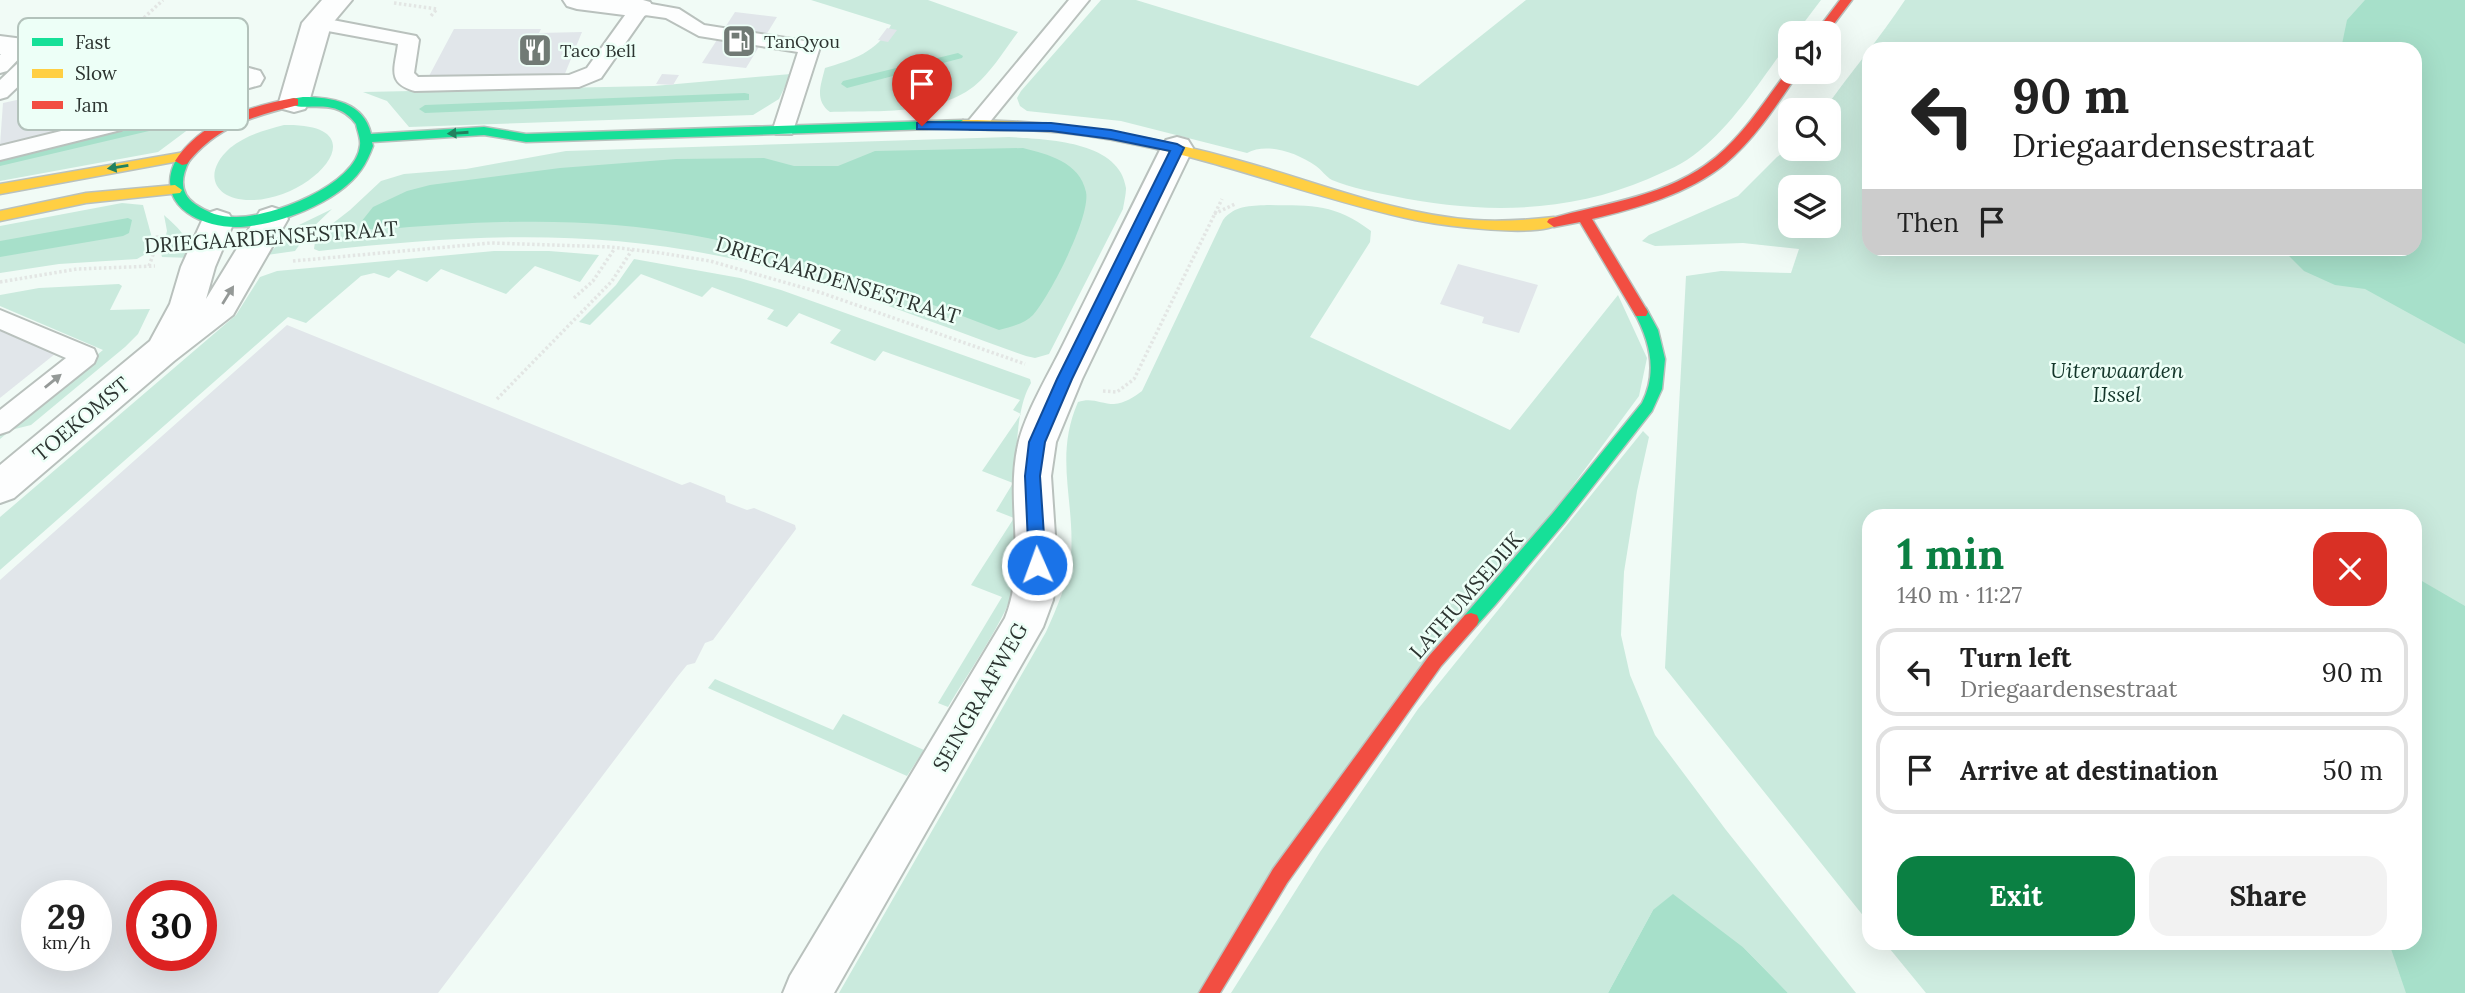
<!DOCTYPE html>
<html lang="en">
<head>
<meta charset="utf-8">
<style>
	body { margin:0; font-family:Lora,serif; background:#f2f2f2; color:#222; height:100vh; display:flex; flex-direction:column; font-size:26px; white-space:nowrap }
	* { box-sizing:border-box; margin:0 }
	p { font-size:23px; color:#767676 }
	.icon { flex:none; width:38px; height:38px; fill:none; stroke:currentColor; stroke-width:2; stroke-linecap:round; stroke-linejoin:round }
	.map { position:relative; flex:1; overflow:hidden }
	.details { position:absolute; left:1862px; top:509px; width:560px; height:441px; display:flex; flex-direction:column; background:#fff; border-radius:21px; box-shadow:0 7px 28px #0002 }
	.details>* { flex:none }
	.guide { position:absolute; left:1862px; top:42px; width:560px; height:214px; border-radius:21px; box-shadow:0 7px 28px #0002; background:#fff; color:#222; overflow:hidden }
	.fabs { position:absolute; left:1778px; top:21px; display:grid; gap:14px }
	.fabs a { display:grid; place-items:center; width:63px; height:63px; border-radius:14px; background:#fff; box-shadow:0 7px 28px #0002; font-size:35px }
	.speed { position:absolute; left:21px; top:880px; display:flex; gap:14px; font-size:35px; font-weight:700; text-align:center }
	.speed>* { display:grid; place-content:center; width:91px; height:91px; border-radius:50%; background:#fff; box-shadow:0 7px 28px #0002; line-height:1 }
	.speed small { font-size:18px; font-weight:400 }
	.speed .limit { border:10px solid #d22; background:#fff; color:#111 }
	.pin { position:absolute; display:grid; place-items:center; width:60px; height:60px; color:#fff; margin:-72px -30px; border-radius:50% 50% 50% 0; rotate:-45deg; box-shadow:0 0 7px #0007 }
	.pin .icon { rotate:45deg }
	.me { position:absolute; width:77px; margin:-38px; rotate:358deg; stroke-linejoin:round; filter:drop-shadow(0 0 5px #0008) }
	.turn { display:flex; align-items:center; gap:24px; height:147px; padding:0 35px; font-size:32px }
	.turn .icon { width:91px; height:91px; stroke-width:2.5 }
	.turn b { display:block; font-size:49px; line-height:60px }
	.then { display:flex; align-items:center; height:66px; padding:0 35px; background:#0003; gap:14px; font-size:26px }
	.round { display:grid; place-items:center; flex:none; width:74px; height:74px; border-radius:21px; background:#f2f2f2 }
	.overview { display:flex; align-items:center; justify-content:space-between; height:119px; padding:0 35px }
	h1 { font-size:42px; font-weight:800; line-height:52px; color:#0b8043 }
	.action { display:flex; gap:14px; margin-top:auto; padding:14px 35px }
	.action a { flex:1; height:80px; border-radius:21px; background:#0b8043; color:#fff; font-size:28px; font-weight:800; line-height:80px; text-align:center }
	.action a+a { background:#f2f2f2; color:#222 }
	ul { padding:0; list-style:none }
	li { display:flex; align-items:center; gap:21px; height:88px; margin:0 14px 10px; padding:0 21px; border:4px solid #e0e0e0; border-radius:21px }
	li div { flex:1 }
	li b { display:block; font-size:26px }
	li em { font-style:normal }
	.map>svg:first-child { display:block }
	.green { fill:#caeadd; fill-rule:evenodd }
	.water { fill:#a7e0ca }
	.lines { fill:none; stroke-linecap:round; stroke-linejoin:round }
	.stream { fill:#a7e0ca; fill-rule:evenodd }
	.building { fill:#e1e6ea; fill-rule:evenodd }
	.lane-casing { stroke:#b9c1bd; stroke-width:4 }
	.street-casing { stroke:#b9c1bd; stroke-width:4 }
	.fast-casing { stroke:#b9c1bd; stroke-width:3 }
	.slow-casing { stroke:#b9c1bd; stroke-width:3 }
	.jam-casing { stroke:#b9c1bd; stroke-width:3 }
	.path { stroke:#e3e6e4; stroke-width:3.5; stroke-dasharray:2.5 2.5; stroke-linecap:butt }
	.lane { fill:#fdfefe; fill-rule:evenodd }
	.street { fill:#fdfefe; fill-rule:evenodd }
	.fast { fill:#16e098; fill-rule:evenodd }
	.slow { fill:#ffcf43; fill-rule:evenodd }
	.jam { fill:#f24e42; fill-rule:evenodd }
	.oneway { fill:#22815f }
	.oneway2 { fill:#949997 }
	.route { fill:#1a73e8; stroke:#114b97; stroke-width:2 }
	.labels { text-anchor:middle; dominant-baseline:central; stroke-width:5; stroke-linejoin:round; paint-order:stroke }
	.far-poi-label { font-size:18px; fill:#2c3430; stroke:#edfff7; text-anchor:start }
	.street-label { font-size:21px; fill:#2c3430; stroke:#edfff7 }
	.park-label { font-size:21px; font-style:italic; fill:#13362a; stroke:#edfff7 }
	.key { fill:#edfff7; stroke:#b3c2bb; stroke-width:2 }
	.key-label { font-size:19px; fill:#2c3430 }
</style>
</head>
<body>
<div class="map">
<svg width="2465" height="993" viewBox="0 0 2465 993">
	<rect width="100%" height="100%" fill="#f1fbf6"/>
	<path class="green" d="M 811,0 L 928,0 L 1018,32 C 1006,48 995,66 981,80 C 944,117 878,110 830,112 C 814,100 821,85 825,68 C 852,60 878,52 891,25 Z
		M 1101,0 L 1136,0 L 1418,86 L 1526,0 L 1821,0 L 1796,33 L 1790,33 L 1790,41 C 1762,78 1736,121 1699,151 C 1684,164 1666,171 1648,179 C 1566,214 1479,214 1393,196 C 1373,192 1351,188 1332,180 C 1326,177 1322,170 1316,166 C 1297,153 1267,142 1247,153 L 1121,121 L 1027,111 L 1020,106 L 1017,98 L 1021,91 Z
		M 1905,0 L 2465,0 L 2465,993 L 1926,993 L 1885,943 L 2415,943 L 2415,516 L 1869,516 L 1869,923 L 1665,668 L 1686,276 L 1721,271 L 1791,273 L 1799,249 L 1743,243 L 1655,246 L 1642,241 L 1649,235 L 1738,196 L 1777,157 L 1790,148 L 1829,149 L 1829,110 L 1824,110 C 1850,73 1880,38 1905,0 ZM 1869,49 L 2415,49 L 2415,248 L 1869,248 ZM 1790,187 L 1829,187 L 1829,226 L 1790,226 Z
		M 791,74 L 779,99 L 753,115 L 409,127 L 387,101 L 363,92 L 654,86 Z
		M 209,114 L 158,152 L 0,181 L 0,160 Z
		M 284,125 C 380,123 316,197 254,200 C 216,202 200,175 230,148 C 246,135 265,130 284,125 Z
		M 1009,137 C 1043,139 1120,140 1126,188 C 1126,194 1124,203 1123,209 L 1049,354 L 1035,358 L 1026,356 C 923,320 821,276 714,255 C 579,228 454,236 319,251 L 314,249 L 315,242 L 323,231 L 350,210 L 381,181 L 404,174 L 466,169 L 566,151 Z
		M 122,203 L 143,205 L 152,238 L 149,252 L 137,259 L 59,264 L 0,273 L 0,226 Z
		M 1267,205 C 1312,206 1334,203 1371,231 L 1370,242 L 1310,337 L 1510,430 L 1618,295 L 1647,358 L 1639,396 L 1198,993 L 839,993 L 1046,632 C 1057,607 1068,583 1071,556 C 1075,500 1054,457 1078,402 C 1092,397 1101,404 1114,404 C 1125,403 1134,397 1142,391 L 1223,220 C 1235,205 1250,206 1267,205 Z
		M 332,209 L 311,229 L 295,251 L 267,255 L 299,225 Z
		M 164,215 C 177,227 192,239 191,258 L 162,257 L 161,253 L 167,231 Z
		M 494,251 L 549,251 L 599,255 L 580,282 L 535,266 L 506,294 L 441,269 L 427,282 L 398,270 L 389,278 L 374,273 L 361,276 L 306,323 L 288,317 L 0,570 L 0,517 L 236,315 L 260,277 L 277,271 Z
		M 634,259 L 740,278 L 781,290 L 1030,379 L 1031,383 C 1004,429 1025,529 1015,584 C 1010,613 965,678 948,707 L 938,703 L 1002,597 L 971,585 L 1014,518 L 996,511 L 1013,483 L 982,471 L 1021,414 L 1013,410 L 1020,400 L 883,351 L 875,361 L 830,343 L 841,330 L 799,313 L 787,327 L 767,319 L 774,310 L 712,287 L 702,297 L 641,274 L 590,325 L 579,322 L 616,285 Z
		M 119,284 L 122,286 L 110,310 L 150,309 L 138,334 L 125,347 L 31,425 L 11,430 L 0,439 L 0,434 L 103,350 L 0,306 L 0,295 L 39,288 Z
		M 1643,431 L 1649,437 L 1637,491 L 1624,572 L 1621,635 L 1630,675 L 1655,735 L 1726,830 L 1856,993 L 1788,993 L 1744,948 L 1653,910 L 1608,993 L 1231,993 L 1320,852 L 1418,709 Z
		M 715,679 L 833,730 L 843,714 L 924,750 L 907,776 L 708,688 Z"/>
	<path class="water" d="M 2365,0 L 2465,0 L 2465,344 L 2365,289 L 2335,285 L 2304,271 L 2282,249 L 2415,248 L 2415,49 L 2341,49 L 2347,20 Z
		M 1023,148 C 1047,154 1080,162 1086,192 C 1091,216 1050,296 1033,315 C 1024,324 1010,327 999,330 C 875,282 748,236 615,225 C 535,218 456,223 376,230 L 365,228 L 361,222 L 373,207 L 407,191 L 430,185 L 560,168 L 676,159 L 764,158 L 794,166 L 838,166 L 875,151 Z
		M 128,218 L 132,220 L 129,233 L 123,236 L 0,257 L 0,241 Z
		M 2415,577 L 2465,606 L 2465,993 L 2406,993 L 2389,943 L 2415,943 Z
		M 1673,894 L 1744,948 L 1788,993 L 1608,993 L 1653,910 Z"/>
	<g class="lines">
		<path class="stream" d="M 958,53 L 963,56 L 962,58 L 847,88 L 841,84 L 843,81 Z
			M 745,93 L 749,94 L 749,100 L 425,113 L 419,109 L 425,105 Z
			M 145,124 L 149,125 L 149,131 L 0,166 L 0,158 Z"/>
	</g>
	<path class="building" d="M 735,12 L 777,17 L 746,68 L 702,63 Z
		M 887,28 L 897,30 L 888,42 L 878,40 Z
		M 454,29 L 541,29 L 539,33 L 582,32 L 564,76 L 429,76 Z
		M 662,74 L 679,75 L 673,85 L 656,84 Z
		M 81,86 L 75,129 L 0,145 L 3,103 Z
		M 1458,264 L 1538,285 L 1519,333 L 1482,323 L 1484,317 L 1440,304 Z
		M 287,325 L 682,485 L 690,482 L 725,496 L 726,502 L 747,510 L 754,508 L 795,525 L 796,529 L 713,640 L 705,643 L 695,663 L 687,665 L 678,676 L 438,993 L 0,993 L 0,580 ZM 37,896 L 96,896 L 96,956 L 37,956 ZM 142,896 L 201,896 L 201,956 L 142,956 Z
		M 0,331 L 55,354 L 0,398 Z"/>
	<g class="lines">
		<g class="lane-casing">
			<path id="lane" d="M 1069,0 L 1089,0 L 984,129 L 970,129 L 966,124 L 970,119 Z
				M 640,2 L 679,9 L 704,25 L 817,43 L 820,47 L 792,134 L 776,134 L 773,129 L 798,52 L 699,36 L 666,18 L 645,15 L 601,78 L 579,87 L 415,91 C 386,83 395,68 398,44 L 317,29 L 310,27 L 307,23 L 310,19 L 317,17 L 416,36 L 419,40 L 414,73 L 418,77 L 569,75 L 587,68 L 633,4 Z
				M 19,42 L 26,44 L 29,48 L 7,71 L 0,73 L 0,55 L 12,44 Z
				M 43,45 L 50,46 L 53,51 L 50,56 L 7,97 L 0,99 L 0,80 L 36,46 Z
				M 175,61 L 182,63 L 185,68 L 182,73 L 134,122 L 121,130 L 0,160 L 0,146 L 106,120 L 120,112 L 168,63 Z
				M 0,310 L 94,349 L 97,356 L 94,363 L 9,431 L 0,434 L 0,410 L 66,358 L 0,329 Z"/>
		</g>
		<g class="street-casing">
			<path id="street" d="M 322,0 L 352,0 L 331,25 L 309,102 L 305,109 L 294,112 L 283,109 L 279,102 L 302,23 Z
				M 563,0 L 643,0 L 650,2 L 654,8 L 650,14 L 640,17 L 577,9 L 567,6 Z
				M 0,36 L 249,68 L 260,71 L 264,78 L 260,85 L 249,88 L 0,54 Z
				M 1177,137 L 1188,140 L 1193,148 L 1082,379 L 1056,442 L 1051,476 L 1057,565 L 1053,600 L 1043,627 L 834,993 L 783,993 L 790,976 L 1005,618 C 1028,562 1005,503 1018,445 C 1024,415 1050,372 1064,343 C 1096,278 1129,213 1161,148 L 1166,140 Z
				M 272,207 L 284,211 L 288,219 L 233,315 L 174,361 L 14,498 L 0,503 L 0,465 L 150,341 L 170,304 L 181,267 L 205,214 L 217,210 L 229,214 L 234,222 L 215,267 L 206,299 L 260,211 Z"/>
		</g>
		<g class="fast-casing">
			<path id="fast" d="M 303,97 C 331,97 364,102 371,134 L 484,127 L 526,134 L 963,120 L 969,124 L 963,128 L 526,142 L 484,135 L 372,142 L 373,146 C 370,154 366,163 361,170 C 338,203 274,227 236,227 C 196,227 153,202 177,158 L 182,157 L 189,161 C 181,177 179,193 195,204 C 208,213 220,217 235,217 C 270,218 357,185 360,145 C 361,139 357,130 356,124 C 334,94 303,115 288,102 L 290,99 Z
				M 1641,307 L 1646,308 L 1658,330 L 1665,359 L 1662,389 L 1652,411 L 1564,523 L 1495,605 L 1477,625 L 1471,627 L 1465,625 L 1463,620 L 1465,615 L 1553,513 L 1642,403 C 1658,372 1650,341 1634,312 Z"/>
		</g>
		<g class="slow-casing">
			<path id="slow" d="M 963,120 C 1056,120 1147,135 1237,160 C 1315,181 1392,214 1474,220 C 1501,222 1527,220 1554,217 L 1561,222 C 1544,240 1440,225 1415,220 C 1321,200 1232,164 1138,145 C 1102,137 1064,132 1027,130 C 1006,129 980,132 959,127 L 957,124 Z
				M 185,152 L 190,153 L 190,159 L 0,194 L 0,184 Z
				M 175,185 L 182,190 L 180,193 L 86,203 L 0,221 L 0,211 L 86,193 Z"/>
		</g>
		<g class="jam-casing">
			<path id="jam" d="M 1840,0 L 1852,0 L 1827,33 L 1815,33 Z
				M 1789,69 L 1790,72 L 1799,72 C 1778,103 1755,139 1725,164 C 1688,194 1638,208 1592,219 L 1648,312 L 1646,316 L 1636,316 L 1580,222 L 1554,227 L 1547,222 L 1549,219 C 1607,202 1668,197 1716,157 C 1745,133 1766,99 1789,69 Z
				M 294,98 L 298,99 L 298,105 C 254,116 216,126 187,164 L 182,165 L 175,161 C 203,120 248,107 294,98 Z
				M 1471,613 L 1477,615 L 1479,620 L 1477,625 L 1441,666 L 1287,883 L 1220,993 L 1199,993 L 1273,869 L 1429,656 L 1465,615 Z"/>
		</g>
		<path class="path" d="M 394,3 L 437,9 L 430,17
			M 133,28 L 163,0
			M 1214,214 L 1235,204
			M 293,261 L 491,243 L 611,247 L 661,253 L 710,261 L 822,293 L 1025,364
			M 149,266 L 158,241 L 157,234
			M 0,282 L 77,269 L 155,266
			M 574,298 L 593,281 L 615,248
			M 1103,391 L 1117,392 L 1134,379 L 1222,199
			M 497,399 L 612,281 L 632,250"/>
		<use href="#lane" class="lane"/>
		<use href="#street" class="street"/>
		<use href="#fast" class="fast"/>
		<use href="#slow" class="slow"/>
		<use href="#jam" class="jam"/>
	</g>
	<defs><path id="oneway-solid" d="M-6-.8H1V-3.2L6.5 0L1 3.2V.8H-6Z" transform="scale(1.75)"/></defs>
	<g class="oneway">
		<use href="#oneway-solid" transform="translate(458 133) rotate(176)"/>
		<use href="#oneway-solid" transform="translate(118 167) rotate(171)"/>
	</g>
	<g class="oneway2">
		<use href="#oneway-solid" transform="translate(228 295) rotate(-58)"/>
		<use href="#oneway-solid" transform="translate(53 381) rotate(-39)"/>
	</g>
	<path class="route" d="M 922,122 L 1051,123 L 1111,130 L 1177,144 L 1184,148 L 1072,379 L 1045,442 L 1040,476 L 1046,565 L 1043,570 L 1032,570 L 1029,565 L 1025,476 L 1029,442 L 1057,379 L 1170,151 L 1111,139 L 1051,131 L 917,129 L 917,123 Z"/>
	<defs>
		<g id="fuel-square" transform="scale(1.75)"><rect x="-9" y="-9" width="18" height="18" rx="4" fill="#717a75" stroke="#edfff7"/><path d="M-5.5-6h7V0h2V4h1.3V-2.5L3-4.5l.8-.8L6-3V5H2.5V1h-1V6h-7ZM-4.2-4.7v3.2H.2V-4.7Z" fill="#fff"/></g>
		<g id="restaurant-square" transform="scale(1.75)"><rect x="-9" y="-9" width="18" height="18" rx="4" fill="#717a75" stroke="#edfff7"/><path d="M-5-6h1v4h1v-4h1v4h1v-4h1v5L-1.5 .5V6h-2V.5L-5-1ZM5-6V6H3V1.5H1.5Q1.5-4 5-6Z" fill="#fff"/></g>
	</defs>
	<g fill-rule="evenodd">
		<use href="#fuel-square" x="739" y="41"/>
		<use href="#restaurant-square" x="535" y="50"/>
	</g>
	<g class="labels">
		<g class="far-poi-label">
			<text x="764" y="41">TanQyou</text>
			<text x="560" y="50">Taco Bell</text>
		</g>
		<g class="street-label">
			<text transform="translate(271 237) rotate(-4)">DRIEGAARDENSESTRAAT</text>
			<text transform="translate(838 280) rotate(17)">DRIEGAARDENSESTRAAT</text>
			<text transform="translate(81 419) rotate(-40)">TOEKOMST</text>
			<text transform="translate(1466 595) rotate(-49)">LATHUMSEDIJK</text>
			<text transform="translate(980 697) rotate(-60)">SEINGRAAFWEG</text>
		</g>
		<g class="park-label">
			<text x="2117" y="370">Uiterwaarden<tspan x="2117" dy="24">IJssel</tspan></text>
		</g>
	</g>
	<rect x="18" y="18" width="230" height="112" rx="10" class="key"/>
	<rect x="32" y="38" width="31" height="8" fill="#16e098"/>
	<rect x="32" y="69" width="31" height="9" fill="#ffcf43"/>
	<rect x="32" y="101" width="31" height="8" fill="#f24e42"/>
	<g class="key-label">
		<text x="75" y="49">Fast</text>
		<text x="75" y="80">Slow</text>
		<text x="75" y="112">Jam</text>
	</g>
</svg>
<div class="fabs">
<a><svg class="icon" aria-label="sound" viewBox="0 0 24 24"><path d="M4 9h4l5-4v14l-5-4H4zM17 9q2 3 0 6"/></svg></a>
<a><svg class="icon" aria-label="search" viewBox="0 0 24 24"><circle cx="10" cy="10" r="6"/><path d="M15 15l6 6"/></svg></a>
<a><svg class="icon" aria-label="layers" viewBox="0 0 24 24"><path d="M12 4l9 5-9 5-9-5zM3 14l9 5 9-5"/></svg></a>
</div>
<div class="speed"><div>29<small>km/h</small></div><div class="limit">30</div></div>
<div class="pin" style="left:922px;top:126px;background:#d93025"><svg class="icon" aria-label="arrive" viewBox="0 0 24 24"><path d="M6 21V4h12l-3 4 3 4H6"/></svg></div>
<svg class="me" style="left:1037px;top:565px" viewBox="-20 -20 40 40"><circle r="17" fill="#1a73e8" stroke="#fff" stroke-width="3"/><path d="M0-11L8 9 0 5-8 9z" fill="#fff"/></svg>
<div class="guide">
<div class="turn"><svg class="icon" aria-label="left" viewBox="0 0 24 24"><path d="M17 20v-9H6M10 6l-5 5 5 5"/></svg><div><b>90 m</b>Driegaardensestraat</div></div>
<div class="then">Then<svg class="icon" aria-label="arrive" viewBox="0 0 24 24"><path d="M6 21V4h12l-3 4 3 4H6"/></svg></div>
</div>
<section class="details">
<div class="overview"><div><h1>1 min</h1><p>140 m · 11:27</p></div><a class="round" style="background:#d93025;color:#fff"><svg class="icon" aria-label="close" viewBox="0 0 24 24"><path d="M6 6l12 12M18 6L6 18"/></svg></a></div>
<ul>
<li><svg class="icon" aria-label="left" viewBox="0 0 24 24"><path d="M17 20v-9H6M10 6l-5 5 5 5"/></svg><div><b>Turn left</b><p>Driegaardensestraat</p></div><em>90 m</em></li>
<li><svg class="icon" aria-label="arrive" viewBox="0 0 24 24"><path d="M6 21V4h12l-3 4 3 4H6"/></svg><div><b>Arrive at destination</b></div><em>50 m</em></li>
</ul>
<div class="action"><a>Exit</a><a>Share</a></div>
</section>
</div>
</body>
</html>
